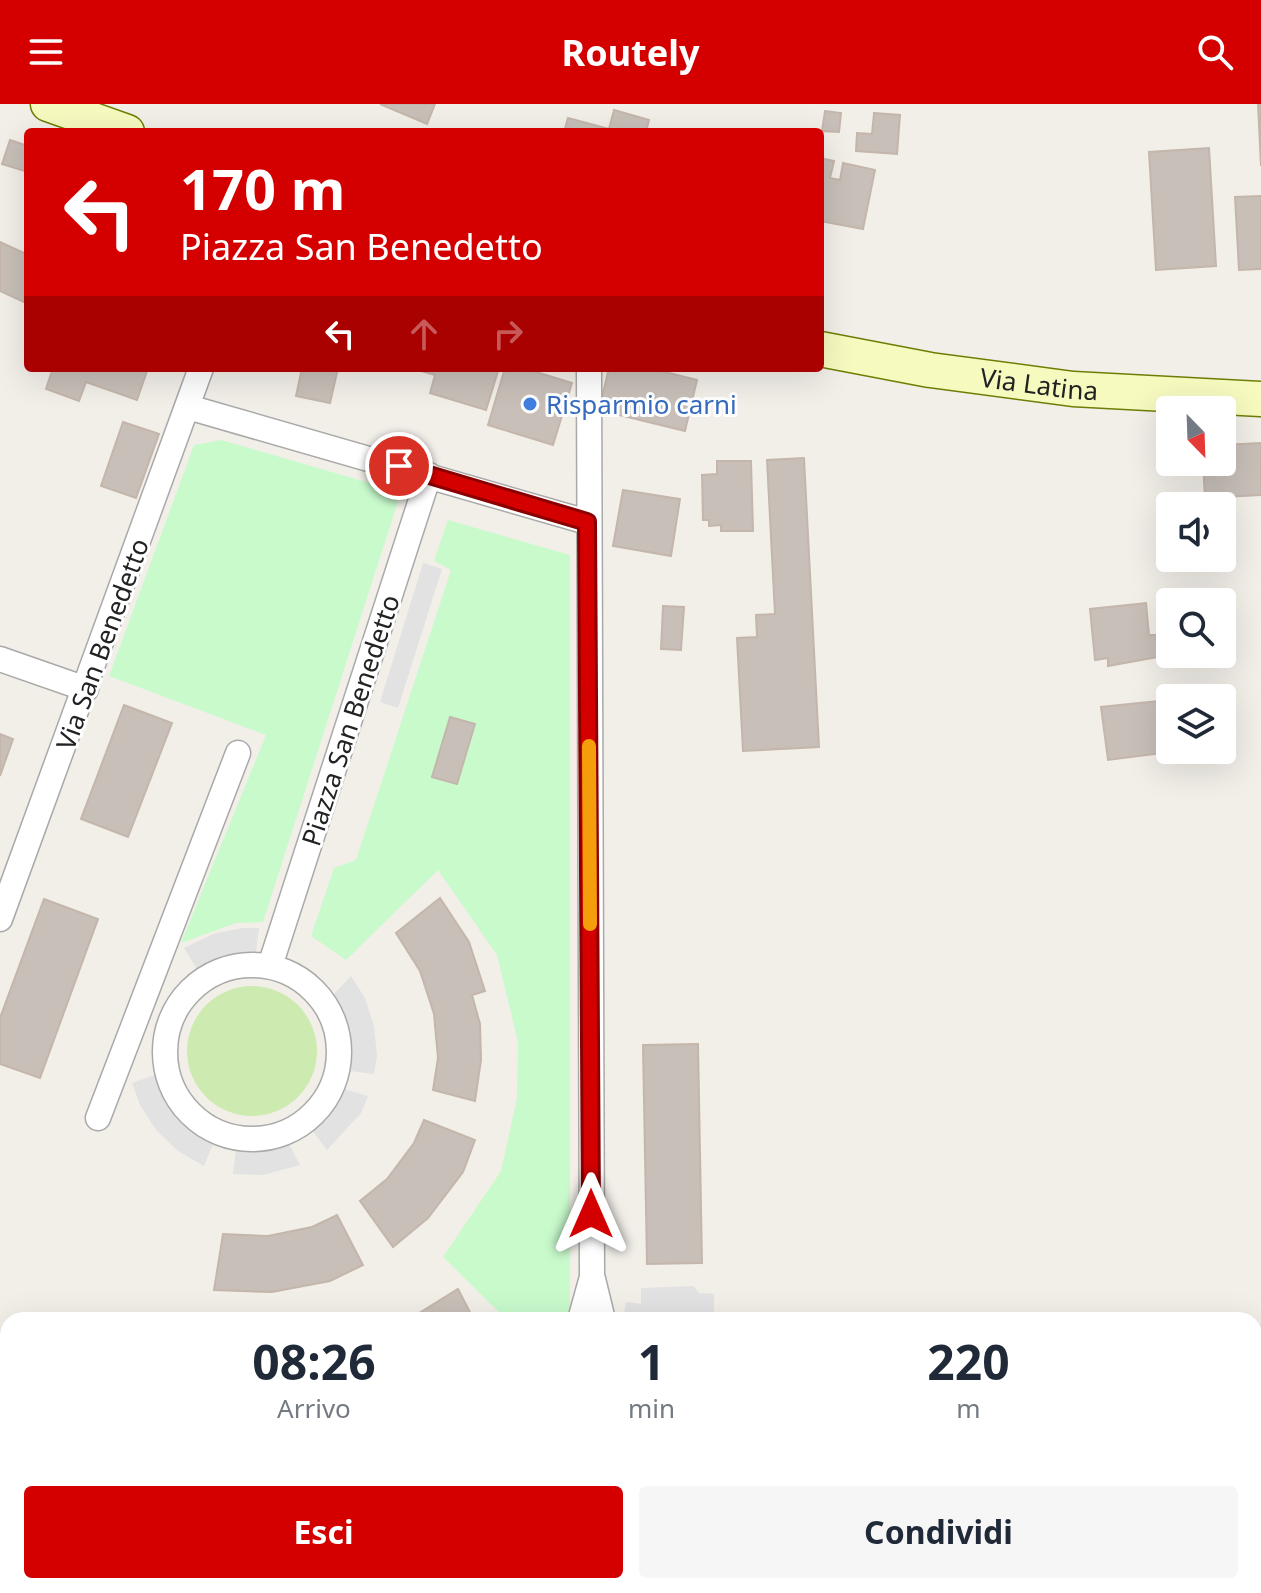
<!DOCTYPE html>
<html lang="it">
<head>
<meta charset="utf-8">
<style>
	body { margin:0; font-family:"Noto Sans",sans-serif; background:#f6f6f7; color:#1f2937; height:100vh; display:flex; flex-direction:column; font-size:30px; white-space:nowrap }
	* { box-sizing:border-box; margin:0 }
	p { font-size:26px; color:#747a83 }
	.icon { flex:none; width:44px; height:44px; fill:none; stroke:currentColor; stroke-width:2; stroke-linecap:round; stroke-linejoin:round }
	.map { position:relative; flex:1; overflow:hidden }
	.details { position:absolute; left:0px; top:1208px; width:1262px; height:282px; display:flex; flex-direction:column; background:#fff; border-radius:24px 24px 0 0; box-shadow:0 8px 32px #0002 }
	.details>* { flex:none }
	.top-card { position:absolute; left:24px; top:24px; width:800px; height:244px; border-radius:8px; box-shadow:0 8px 32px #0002; background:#d40000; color:#fff; overflow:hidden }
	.needle { width:52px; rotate:157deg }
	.controls { position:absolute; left:1156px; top:292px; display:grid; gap:16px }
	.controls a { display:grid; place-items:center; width:80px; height:80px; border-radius:8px; background:#fff; box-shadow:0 8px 32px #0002; font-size:40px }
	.pin { position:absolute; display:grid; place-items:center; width:68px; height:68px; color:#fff; margin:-34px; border:4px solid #fff; border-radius:50%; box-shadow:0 2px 8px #0007 }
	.me { position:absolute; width:88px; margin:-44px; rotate:0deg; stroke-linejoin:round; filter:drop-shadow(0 0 6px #0008) }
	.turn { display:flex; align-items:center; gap:28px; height:168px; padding:0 24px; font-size:36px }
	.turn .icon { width:104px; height:104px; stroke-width:2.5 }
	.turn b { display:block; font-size:56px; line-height:68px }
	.lanes { display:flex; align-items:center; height:76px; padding:0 24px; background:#0003; justify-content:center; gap:40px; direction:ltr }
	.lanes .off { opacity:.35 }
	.eta { display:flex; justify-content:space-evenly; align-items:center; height:136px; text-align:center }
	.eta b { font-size:48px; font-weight:700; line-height:56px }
	.button { display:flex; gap:16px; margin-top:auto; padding:16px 24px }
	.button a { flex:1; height:92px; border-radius:8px; background:#d40000; color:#fff; font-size:32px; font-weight:700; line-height:92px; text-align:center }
	.button a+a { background:#f6f6f7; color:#1f2937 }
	header { display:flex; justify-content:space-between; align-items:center; height:104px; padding:0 24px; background:#d40000; color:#fff; font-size:36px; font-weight:700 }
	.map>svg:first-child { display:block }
	.grass { fill:#cdebb0 }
	.park { fill:#c8facc }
	.parking { fill:#e2e2e2 }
	.building { fill:#c7bfb8; stroke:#c4b6ab; stroke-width:2 }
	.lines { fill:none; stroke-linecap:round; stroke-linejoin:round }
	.minor-casing { stroke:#a9a9a9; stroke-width:27 }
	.secondary-casing { stroke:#707d05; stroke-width:37 }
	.minor { stroke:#fff; stroke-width:24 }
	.secondary { stroke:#f7fabf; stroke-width:34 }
	.route-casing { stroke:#8a0000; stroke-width:20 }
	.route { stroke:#d40000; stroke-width:14 }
	.slow { stroke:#f59e0b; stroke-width:14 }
	.shop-dot { fill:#3f7fe0; stroke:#fff; stroke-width:3 }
	.labels { text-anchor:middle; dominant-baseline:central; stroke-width:6; stroke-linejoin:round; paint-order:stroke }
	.street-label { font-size:26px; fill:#222; stroke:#fff }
	.shop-label { font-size:26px; fill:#366cbe; stroke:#fff; text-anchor:start }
</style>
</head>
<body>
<header><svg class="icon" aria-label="menu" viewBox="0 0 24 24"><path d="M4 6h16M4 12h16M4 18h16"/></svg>Routely<svg class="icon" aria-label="search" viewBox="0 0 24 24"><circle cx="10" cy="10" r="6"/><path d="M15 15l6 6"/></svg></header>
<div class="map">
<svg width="1261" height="1489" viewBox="0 0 1261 1489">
	<rect width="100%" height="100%" fill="#f2efe9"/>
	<path class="grass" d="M187 947a65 65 0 1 1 130 0a65 65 0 1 1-130 0Z"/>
	<path class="park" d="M 221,336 L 401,388 L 263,818 L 236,819 L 181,839 L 266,631 L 109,572 L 194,341 Z
		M 448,416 L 570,451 L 570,1206 L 565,1216 L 507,1216 L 443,1153 L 501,1067 L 517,994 L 518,938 L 497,851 L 438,766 L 346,856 L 311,832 L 334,764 L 356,756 L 451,466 L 434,457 Z"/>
	<path class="parking" d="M 423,459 L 442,465 L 398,604 L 380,598 Z
		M 242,824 L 259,824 L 256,848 L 220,853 L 197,865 L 184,844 L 213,830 Z
		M 351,872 L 365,894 L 374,922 L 377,952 L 374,970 L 350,967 L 351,927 L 334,890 Z
		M 155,971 L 175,1011 L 213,1040 L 204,1062 L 178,1047 L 156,1026 L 140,1001 L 132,979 Z
		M 344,985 L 368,992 L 361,1009 L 327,1046 L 312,1026 L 325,1016 Z
		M 289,1040 L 300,1061 L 263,1071 L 233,1070 L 236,1046 L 261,1047 Z
		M 694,1182 L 699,1189 L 714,1190 L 714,1208 L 734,1208 L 734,1216 L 623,1216 L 626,1198 L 641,1200 L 641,1184 Z"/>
	<path class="building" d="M 380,0 L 435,0 L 427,20 Z
		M 1258,0 L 1261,0 L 1261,62 Z
		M 614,6 L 649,16 L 646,28 L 564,28 L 568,14 L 609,25 Z
		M 825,7 L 841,9 L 839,28 L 822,27 Z
		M 874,9 L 900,11 L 897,50 L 856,47 L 857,29 L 872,30 Z
		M 10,36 L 28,42 L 28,68 L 2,60 Z
		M 1209,44 L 1216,162 L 1156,166 L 1149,48 Z
		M 820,54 L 834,57 L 830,74 L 840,76 L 843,59 L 875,66 L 863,125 L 820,117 Z
		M 1261,92 L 1261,165 L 1239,166 L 1235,93 Z
		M 0,138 L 28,151 L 28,200 L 0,187 Z
		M 53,264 L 148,264 L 137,296 L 86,278 L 79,297 L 46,285 Z
		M 302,264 L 338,264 L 330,299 L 296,292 Z
		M 411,264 L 499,264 L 486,306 L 430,289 L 435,271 Z
		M 505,264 L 523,264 L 572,279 L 553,341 L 488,321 Z
		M 609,264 L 649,264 L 697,276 L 685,327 L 599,306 Z
		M 123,318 L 159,330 L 136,394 L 101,382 Z
		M 1261,339 L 1261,391 L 1205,394 L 1203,358 L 1222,358 L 1222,341 Z
		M 804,354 L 819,643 L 743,647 L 737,534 L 757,533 L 756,511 L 775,510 L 767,356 Z
		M 717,357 L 751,357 L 753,427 L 721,427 L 721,421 L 709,422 L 709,416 L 703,416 L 702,371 L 717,370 Z
		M 623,386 L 680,395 L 671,452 L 613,442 Z
		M 1146,499 L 1149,531 L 1156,531 L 1158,553 L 1108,562 L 1108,554 L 1095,556 L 1090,505 Z
		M 663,502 L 684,503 L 681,546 L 661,545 Z
		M 1158,597 L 1163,649 L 1108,656 L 1101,603 Z
		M 124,601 L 172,619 L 128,733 L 81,715 Z
		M 450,613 L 475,620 L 457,680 L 432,673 Z
		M 0,630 L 13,635 L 0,672 Z
		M 440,794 L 469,838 L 485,887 L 472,891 L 480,920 L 481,956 L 475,997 L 433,986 L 438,954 L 434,910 L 420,867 L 396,829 Z
		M 44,795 L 98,815 L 40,974 L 0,960 L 0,914 Z
		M 698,940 L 702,1159 L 647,1160 L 643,941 Z
		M 424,1016 L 475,1036 L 463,1068 L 428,1114 L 393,1143 L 360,1097 L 387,1075 L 414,1039 Z
		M 337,1111 L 363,1161 L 330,1177 L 272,1188 L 214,1186 L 223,1130 L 268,1132 L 312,1123 Z
		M 458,1185 L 474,1216 L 408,1216 Z
		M 978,1482 L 1007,1482 L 1008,1485 L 979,1489 Z
		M 1121,1482 L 1169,1482 L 1171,1489 L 1123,1489 Z"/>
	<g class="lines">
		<g class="minor-casing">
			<path id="minor" d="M 188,303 L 587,418
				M 0,555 L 86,585
				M 0,815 L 201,264
				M165 948a87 87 0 1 1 174 0a87 87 0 1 1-174 0Z
				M 270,862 L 429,371
				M 98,1014 L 238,649
				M 593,1175 L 603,1216
				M 580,1216 L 592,1173 L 589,264
				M 193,1482 L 193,1489
				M 569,1482 L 569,1489
				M 38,1489 L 49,1482"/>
		</g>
		<g class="secondary-casing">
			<g id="secondary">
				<path d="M 48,0 L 127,28"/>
				<path id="s1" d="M 820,245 L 930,266 L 1073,285 L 1261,295"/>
			</g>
		</g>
		<use href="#minor" class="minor"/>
		<use href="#secondary" class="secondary"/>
	</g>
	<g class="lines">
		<g class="route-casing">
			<path id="route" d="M 399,362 L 587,418 L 591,1110"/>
		</g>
		<use href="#route" class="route"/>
		<path class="slow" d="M 589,642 L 590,820"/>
	</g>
	<circle class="shop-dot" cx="530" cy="300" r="8"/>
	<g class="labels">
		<g class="street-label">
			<text stroke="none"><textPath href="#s1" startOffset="222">Via Latina</textPath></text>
			<text transform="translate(102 540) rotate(-70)">Via San Benedetto</text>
			<text transform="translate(350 616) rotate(-72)">Piazza San Benedetto</text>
		</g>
		<g class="shop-label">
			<text x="546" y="300">Risparmio carni</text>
		</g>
	</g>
</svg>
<div class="controls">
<a><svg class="needle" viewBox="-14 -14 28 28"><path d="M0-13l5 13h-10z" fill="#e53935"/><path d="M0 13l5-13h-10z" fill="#747a83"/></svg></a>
<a><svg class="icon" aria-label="sound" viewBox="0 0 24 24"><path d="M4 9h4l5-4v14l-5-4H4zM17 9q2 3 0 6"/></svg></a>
<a><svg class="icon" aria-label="search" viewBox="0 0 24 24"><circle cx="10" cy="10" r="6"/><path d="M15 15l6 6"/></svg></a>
<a><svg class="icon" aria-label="layers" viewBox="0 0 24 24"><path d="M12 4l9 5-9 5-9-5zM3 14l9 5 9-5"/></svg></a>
</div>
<div class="pin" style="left:399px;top:362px;background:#d93025"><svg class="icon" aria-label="arrive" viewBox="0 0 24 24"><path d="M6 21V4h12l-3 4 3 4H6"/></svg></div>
<svg class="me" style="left:591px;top:1110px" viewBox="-20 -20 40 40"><path d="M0-17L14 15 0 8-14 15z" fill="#d40000" stroke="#fff" stroke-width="4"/></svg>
<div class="top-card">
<div class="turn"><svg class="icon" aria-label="left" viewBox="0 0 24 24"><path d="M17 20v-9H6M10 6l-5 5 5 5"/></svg><div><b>170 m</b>Piazza San Benedetto</div></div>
<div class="lanes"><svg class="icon" aria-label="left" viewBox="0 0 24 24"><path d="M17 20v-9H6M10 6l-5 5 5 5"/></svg><svg class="icon off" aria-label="ahead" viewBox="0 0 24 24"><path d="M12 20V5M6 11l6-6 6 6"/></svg><svg class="icon off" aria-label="right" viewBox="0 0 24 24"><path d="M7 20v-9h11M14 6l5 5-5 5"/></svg></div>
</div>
<section class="details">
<div class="eta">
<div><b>08:26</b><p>Arrivo</p></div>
<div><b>1</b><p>min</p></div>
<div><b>220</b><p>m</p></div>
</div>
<div class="button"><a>Esci</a><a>Condividi</a></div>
</section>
</div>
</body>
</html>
